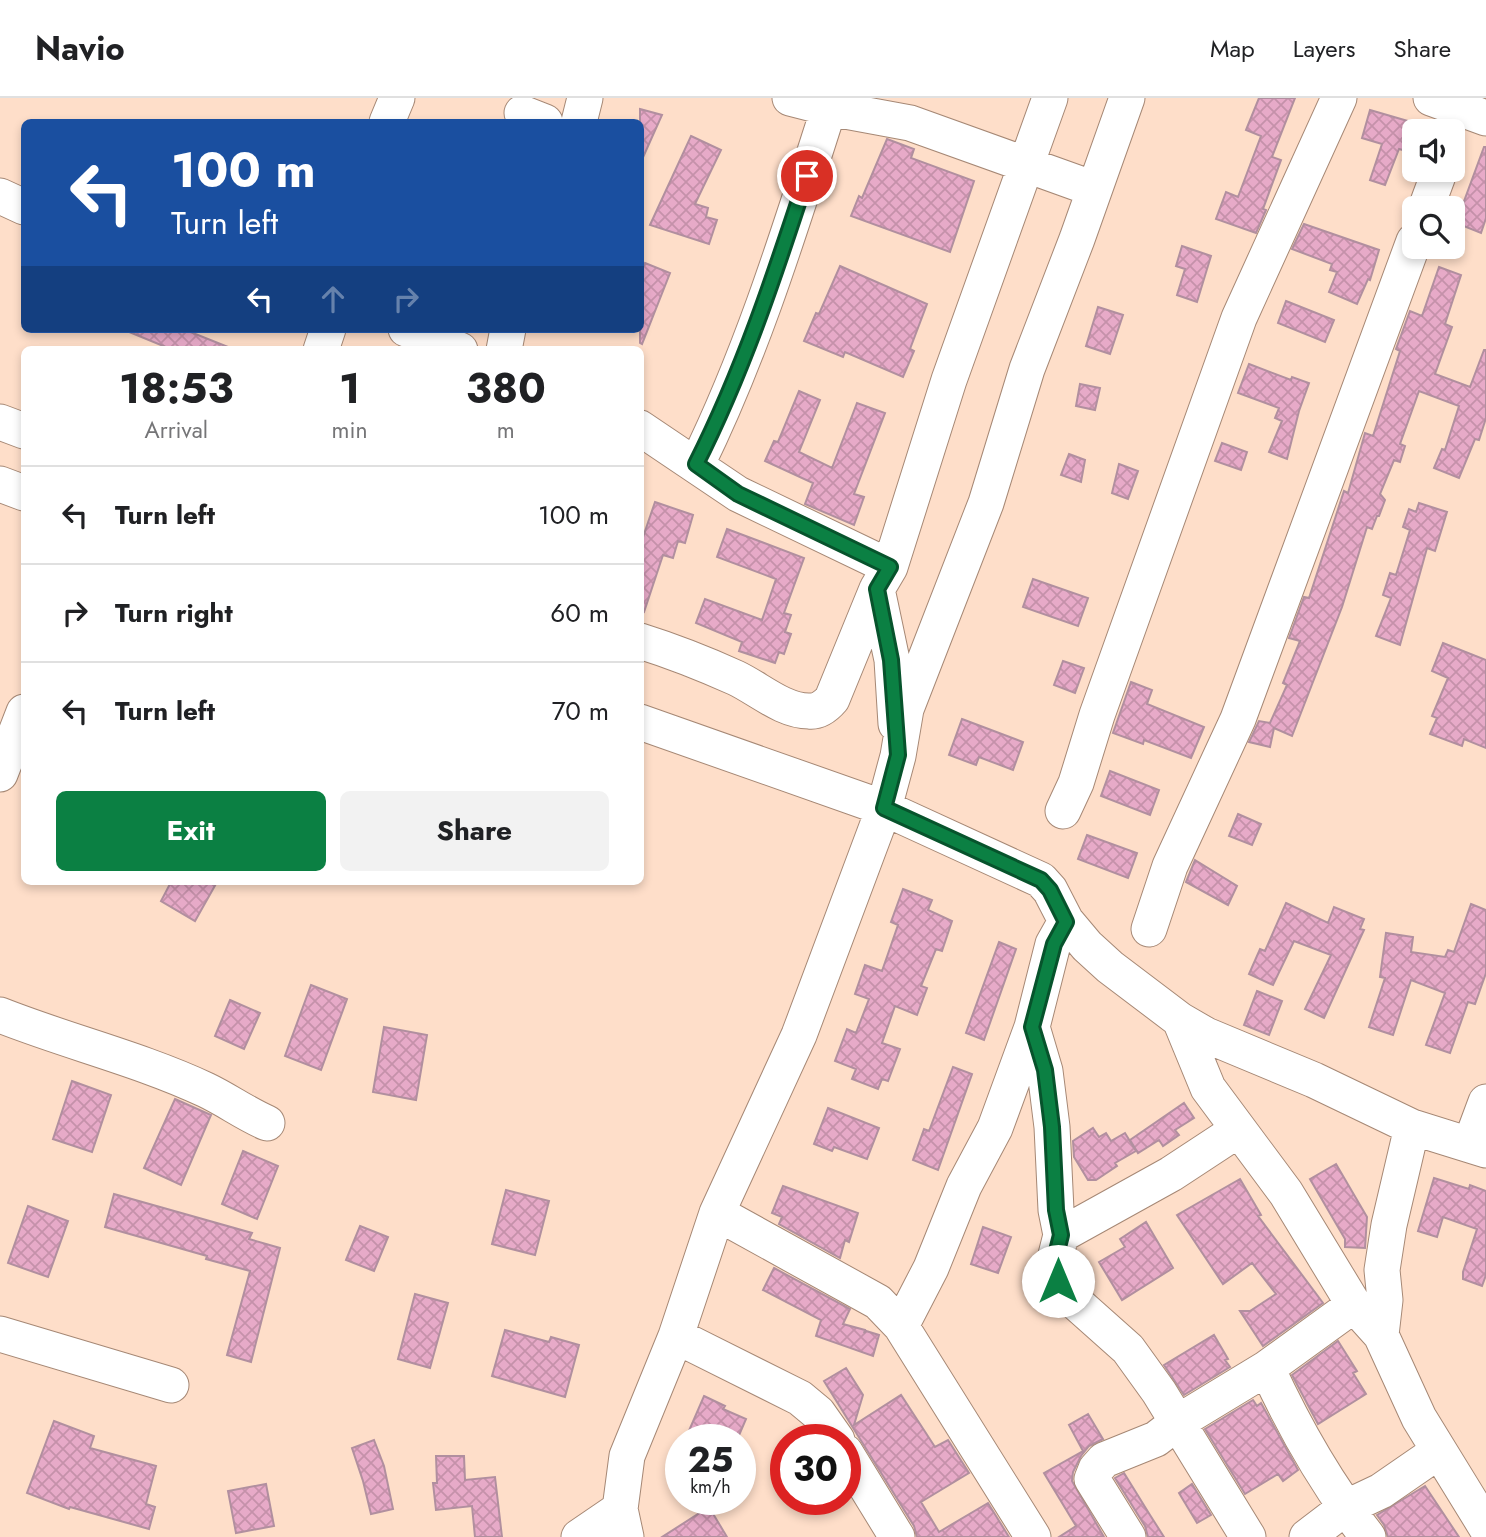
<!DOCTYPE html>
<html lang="en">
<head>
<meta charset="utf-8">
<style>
	body { margin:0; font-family:Jost,sans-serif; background:#f2f2f2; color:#202124; height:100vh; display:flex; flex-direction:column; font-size:26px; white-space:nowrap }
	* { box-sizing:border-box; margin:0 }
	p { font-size:23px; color:#757577 }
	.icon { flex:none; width:38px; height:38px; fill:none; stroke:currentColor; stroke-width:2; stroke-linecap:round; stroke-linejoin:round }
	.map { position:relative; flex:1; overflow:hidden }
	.panel { position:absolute; left:21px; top:248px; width:623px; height:539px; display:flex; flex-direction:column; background:#fff; border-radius:10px; box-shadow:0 4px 10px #0003 }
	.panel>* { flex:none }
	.top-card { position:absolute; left:21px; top:21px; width:623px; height:214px; border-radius:10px; box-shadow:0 4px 10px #0003; background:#1a4fa0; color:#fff; overflow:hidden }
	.tools { position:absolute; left:1402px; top:21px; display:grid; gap:14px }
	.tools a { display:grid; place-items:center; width:63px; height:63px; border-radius:10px; background:#fff; box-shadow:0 4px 10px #0003; font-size:35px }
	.speed { position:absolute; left:665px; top:1326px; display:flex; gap:14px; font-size:35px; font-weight:700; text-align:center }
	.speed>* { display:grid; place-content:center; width:91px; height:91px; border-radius:50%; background:#fff; box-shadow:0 4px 10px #0003; line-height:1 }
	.speed small { font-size:18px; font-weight:400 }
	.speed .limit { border:10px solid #d22; background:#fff; color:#111 }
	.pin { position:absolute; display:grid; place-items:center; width:60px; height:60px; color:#fff; margin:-30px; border:4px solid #fff; border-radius:50%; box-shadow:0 2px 7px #0007 }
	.me { position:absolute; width:77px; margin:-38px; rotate:0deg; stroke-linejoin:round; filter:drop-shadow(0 0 5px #0008) }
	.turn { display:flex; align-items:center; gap:24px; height:147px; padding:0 35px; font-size:32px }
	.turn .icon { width:91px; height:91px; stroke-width:2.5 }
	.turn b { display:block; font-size:49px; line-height:60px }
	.lanes { display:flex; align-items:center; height:66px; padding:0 35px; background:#0003; justify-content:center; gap:35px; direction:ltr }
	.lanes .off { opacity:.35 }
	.eta { display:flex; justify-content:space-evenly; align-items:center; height:119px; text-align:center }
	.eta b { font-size:42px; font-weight:700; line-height:49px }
	.action { display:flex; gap:14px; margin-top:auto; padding:14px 35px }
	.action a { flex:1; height:80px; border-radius:10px; background:#0b8043; color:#fff; font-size:28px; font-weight:700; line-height:80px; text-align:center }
	.action a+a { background:#f2f2f2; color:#202124 }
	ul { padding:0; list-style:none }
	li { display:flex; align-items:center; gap:21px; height:98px; padding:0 35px; border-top:2px solid #e0e0e0 }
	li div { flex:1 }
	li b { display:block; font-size:26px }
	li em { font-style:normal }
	header { display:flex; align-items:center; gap:42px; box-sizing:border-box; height:98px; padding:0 35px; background:#fff; border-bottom:2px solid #e0e0e0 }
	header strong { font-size:33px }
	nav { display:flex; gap:38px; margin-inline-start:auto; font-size:24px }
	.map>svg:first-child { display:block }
	.building { fill:url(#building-cross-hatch); stroke:#b18f9f; stroke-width:2 }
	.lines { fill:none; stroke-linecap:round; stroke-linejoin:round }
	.minor-casing { stroke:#a68875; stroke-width:37 }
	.minor { stroke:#fff; stroke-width:35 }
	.route-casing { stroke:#07532c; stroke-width:18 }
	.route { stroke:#0b8043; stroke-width:12 }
</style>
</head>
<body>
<header>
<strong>Navio</strong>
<nav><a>Map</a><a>Layers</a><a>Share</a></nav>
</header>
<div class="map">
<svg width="1486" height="1439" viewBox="0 0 1486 1439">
	<defs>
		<pattern id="building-cross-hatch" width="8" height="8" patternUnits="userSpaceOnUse" patternTransform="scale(1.75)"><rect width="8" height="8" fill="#e7aac8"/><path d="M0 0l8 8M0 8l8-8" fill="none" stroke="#c591aa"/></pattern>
	</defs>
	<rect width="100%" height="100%" fill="#fedec9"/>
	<path class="building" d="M 1259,0 L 1295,0 L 1272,59 L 1281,62 L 1263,111 L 1266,112 L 1256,135 L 1216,121 L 1226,94 L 1238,99 L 1261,38 L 1246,32 Z
		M 640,11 L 662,17 L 640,66 Z
		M 1370,12 L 1418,26 L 1416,33 L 1414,33 L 1410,54 L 1399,51 L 1385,87 L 1370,82 L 1382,46 L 1362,40 Z
		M 691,38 L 721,52 L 695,106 L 708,110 L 706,119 L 717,122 L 709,146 L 650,127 Z
		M 887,41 L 914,51 L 911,60 L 974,83 L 950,154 L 851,118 L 859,98 L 862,100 Z
		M 1484,49 L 1486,49 L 1486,120 L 1481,135 L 1456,125 Z
		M 1304,126 L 1379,152 L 1370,182 L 1368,181 L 1357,206 L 1329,194 L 1337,174 L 1330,172 L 1332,166 L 1292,151 Z
		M 1182,148 L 1211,158 L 1197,204 L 1177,197 L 1185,171 L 1176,168 Z
		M 645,165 L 670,175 L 642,246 L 640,245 L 640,175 Z
		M 840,168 L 927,206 L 910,251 L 914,253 L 903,279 L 845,254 L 843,259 L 804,243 L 816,215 L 819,216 Z
		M 1439,169 L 1461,177 L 1445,226 L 1452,229 L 1435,276 L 1470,289 L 1484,252 L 1486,252 L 1486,320 L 1479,342 L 1475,341 L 1459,380 L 1434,370 L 1442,351 L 1445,352 L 1459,308 L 1419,293 L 1400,346 L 1405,348 L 1400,364 L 1394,362 L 1380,396 L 1385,402 L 1379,418 L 1377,418 L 1372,431 L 1367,429 L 1342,509 L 1292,638 L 1274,630 L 1270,649 L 1249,644 L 1259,623 L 1270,625 L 1287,587 L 1283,585 L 1300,543 L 1289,540 L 1304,499 L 1309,500 L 1344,393 L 1348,395 L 1365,335 L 1373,338 L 1400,253 L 1396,251 L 1410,213 L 1422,218 Z
		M 1286,203 L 1334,222 L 1325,244 L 1278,225 Z
		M 1098,209 L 1123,217 L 1110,256 L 1086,248 Z
		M 122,231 L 183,231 L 233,251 L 173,252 Z
		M 1249,266 L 1291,282 L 1292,279 L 1309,285 L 1299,313 L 1287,361 L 1269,354 L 1282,323 L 1275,320 L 1279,310 L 1238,295 Z
		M 1080,286 L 1100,290 L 1095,312 L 1076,308 Z
		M 799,293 L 820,302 L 799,354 L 832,370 L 857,305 L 885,315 L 854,396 L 864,399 L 854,427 L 805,406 L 813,385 L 765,363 L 774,343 L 778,344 Z
		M 1222,345 L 1247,354 L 1241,372 L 1215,363 Z
		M 1069,356 L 1085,362 L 1081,384 L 1061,377 Z
		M 1119,366 L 1138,373 L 1128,401 L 1112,395 Z
		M 655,404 L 693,417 L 685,445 L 678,443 L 673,460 L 663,457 L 644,514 L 640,513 L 640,448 Z
		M 1419,405 L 1447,414 L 1435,453 L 1427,450 L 1400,547 L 1376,538 L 1391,500 L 1383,497 L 1390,475 L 1396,477 L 1410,432 L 1403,429 L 1409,411 L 1416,414 Z
		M 727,431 L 804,460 L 784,515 L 791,517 L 785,534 L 791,536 L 784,556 L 779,554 L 775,565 L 739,553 L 742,544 L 696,525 L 705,501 L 762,522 L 776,481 L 717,459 Z
		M 1033,481 L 1088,500 L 1078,528 L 1023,509 Z
		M 1443,545 L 1486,562 L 1486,650 L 1464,641 L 1462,648 L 1430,636 L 1437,620 L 1432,618 L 1448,580 L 1432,573 Z
		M 1063,563 L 1084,570 L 1075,595 L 1054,587 Z
		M 1131,584 L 1152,592 L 1147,606 L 1204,629 L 1191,660 L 1144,642 L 1143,646 L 1113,635 Z
		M 962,621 L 1023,644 L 1013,672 L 979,659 L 976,667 L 949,657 Z
		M 1110,673 L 1159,692 L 1150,717 L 1101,698 Z
		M 1238,716 L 1261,726 L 1252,747 L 1229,738 Z
		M 1087,737 L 1137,755 L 1128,780 L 1078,761 Z
		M 1195,762 L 1237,788 L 1228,807 L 1186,784 Z
		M 171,784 L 217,784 L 195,823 L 161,803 Z
		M 903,791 L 932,802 L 928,812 L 952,823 L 942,853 L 936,851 L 921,888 L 927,890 L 917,917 L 895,908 L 882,945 L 900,951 L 888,983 L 882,981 L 878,991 L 852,981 L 856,971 L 835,963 L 847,931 L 856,935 L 869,901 L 855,896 L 865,867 L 882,873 L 898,827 L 891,824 Z
		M 1286,805 L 1328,825 L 1334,809 L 1364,821 L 1360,831 L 1364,832 L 1324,920 L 1305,911 L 1331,857 L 1294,843 L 1273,887 L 1249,876 L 1260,851 L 1265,853 Z
		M 1471,806 L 1486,812 L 1486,875 L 1475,906 L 1468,904 L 1450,955 L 1426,947 L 1445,895 L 1411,882 L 1393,937 L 1369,929 L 1385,880 L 1380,879 L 1386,835 L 1413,839 L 1411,854 L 1445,859 L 1448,852 L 1454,854 Z
		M 999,844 L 1016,851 L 984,942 L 966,935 Z
		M 311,887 L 347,901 L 321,972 L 285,958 Z
		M 1257,893 L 1282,903 L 1269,937 L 1244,927 Z
		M 230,902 L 260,915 L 244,951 L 215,938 Z
		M 384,929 L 427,937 L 416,1002 L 373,994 Z
		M 953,969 L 972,976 L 938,1072 L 913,1062 L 924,1031 L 929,1033 Z
		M 72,983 L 111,997 L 92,1054 L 53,1041 Z
		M 175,1001 L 211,1017 L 181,1087 L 144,1070 Z
		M 1184,1005 L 1194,1020 L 1175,1032 L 1179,1037 L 1163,1048 L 1159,1042 L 1138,1055 L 1130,1042 Z
		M 828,1010 L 879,1030 L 867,1061 L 834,1049 L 832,1053 L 814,1046 Z
		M 1093,1030 L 1099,1039 L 1106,1035 L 1111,1043 L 1125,1035 L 1136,1053 L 1115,1065 L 1117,1068 L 1096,1082 L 1088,1082 L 1074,1059 L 1073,1043 Z
		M 243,1053 L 278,1068 L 257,1121 L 222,1106 Z
		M 1336,1066 L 1367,1119 L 1365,1150 L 1345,1149 L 1345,1141 L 1310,1081 Z
		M 1434,1080 L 1469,1091 L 1470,1087 L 1486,1093 L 1486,1177 L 1482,1188 L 1463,1181 L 1463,1174 L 1477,1131 L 1443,1119 L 1437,1139 L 1418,1133 Z
		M 1240,1081 L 1261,1117 L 1258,1118 L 1323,1205 L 1263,1248 L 1240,1213 L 1250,1213 L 1276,1196 L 1252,1165 L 1223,1186 L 1177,1117 Z
		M 783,1088 L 858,1115 L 849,1144 L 845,1142 L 840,1160 L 779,1126 L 782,1119 L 772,1115 Z
		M 506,1092 L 549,1103 L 535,1157 L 492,1146 Z
		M 114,1096 L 252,1135 L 249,1141 L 280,1150 L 251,1264 L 227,1257 L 250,1173 L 206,1161 L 207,1158 L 105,1129 Z
		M 28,1108 L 68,1123 L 48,1179 L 8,1165 Z
		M 1146,1124 L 1173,1170 L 1122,1202 L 1099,1164 L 1125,1149 L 1120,1141 Z
		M 360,1128 L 388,1139 L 374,1173 L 346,1162 Z
		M 983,1129 L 1011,1139 L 998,1175 L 971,1166 Z
		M 774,1170 L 850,1211 L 843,1226 L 865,1232 L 864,1235 L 866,1233 L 879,1237 L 873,1258 L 816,1238 L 821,1222 L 763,1192 Z
		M 415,1196 L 448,1205 L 430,1270 L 398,1261 Z
		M 505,1232 L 549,1244 L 551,1239 L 579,1247 L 565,1299 L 492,1278 Z
		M 1214,1237 L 1228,1261 L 1225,1262 L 1230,1269 L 1184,1297 L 1164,1267 Z
		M 1338,1243 L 1357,1273 L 1353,1275 L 1366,1296 L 1318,1326 L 1292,1277 Z
		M 846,1270 L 863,1297 L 854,1327 L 901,1297 L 935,1349 L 948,1342 L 969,1375 L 921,1404 L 939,1434 L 988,1405 L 1009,1439 L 917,1439 L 914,1428 L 824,1283 Z
		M 704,1298 L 725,1308 L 723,1311 L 746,1321 L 737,1342 L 728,1342 L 712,1335 L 709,1342 L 706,1342 L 688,1335 Z
		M 1253,1302 L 1257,1308 L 1261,1305 L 1298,1372 L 1283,1383 L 1278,1376 L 1245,1396 L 1205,1331 Z
		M 1088,1316 L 1103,1341 L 1089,1348 L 1081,1358 L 1073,1374 L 1072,1383 L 1104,1439 L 1059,1439 L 1076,1428 L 1044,1375 L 1083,1353 L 1069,1327 Z
		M 54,1323 L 94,1338 L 90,1350 L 156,1368 L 146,1406 L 155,1409 L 149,1431 L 70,1409 L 69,1411 L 27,1395 Z
		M 374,1342 L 384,1368 L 393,1411 L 371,1416 L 363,1383 L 352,1350 Z
		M 436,1358 L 464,1358 L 465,1382 L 495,1379 L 502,1439 L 475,1439 L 472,1408 L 436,1412 L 433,1385 L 437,1385 Z
		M 1124,1375 L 1150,1417 L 1164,1439 L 1148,1439 L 1145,1428 L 1115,1380 Z
		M 266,1386 L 274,1428 L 236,1435 L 228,1393 Z
		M 1192,1386 L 1211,1417 L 1197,1425 L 1179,1395 Z
		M 1425,1388 L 1459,1439 L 1388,1439 L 1384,1427 L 1377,1417 Z
		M 709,1409 L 727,1439 L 662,1439 Z"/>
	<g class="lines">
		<g class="minor-casing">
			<path id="minor" d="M 790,0 L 829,10 L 910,25 L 1094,91
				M 1431,0 L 1486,20
				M 522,15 L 545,24
				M 387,24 L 397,0
				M 579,24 L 585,0
				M 0,98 L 24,109
				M 1426,110 L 1440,72
				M 406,231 L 460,252
				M 321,252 L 328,231
				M 504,252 L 508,231
				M 0,324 L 24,333
				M 640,330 L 738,396 L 890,469
				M 697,366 C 753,252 790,131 829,10
				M 0,386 L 24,395
				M 640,543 C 672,553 705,566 736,580 C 759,591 783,613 809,613 C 818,614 826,608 832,601 L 877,491
				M 640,624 L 884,710 L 1041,782 L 1050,792 L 1066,823 L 1087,848 L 1110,869 L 1180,922 L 1206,937 L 1314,982 L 1412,1029 L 1389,1127 L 1382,1172 L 1385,1202 L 1381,1237 L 1419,1320 L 1486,1429
				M 896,626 L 892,562 L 877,491 L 890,469 L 949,282 L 1050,0
				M 0,676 L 24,614
				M 1063,713 L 1076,685 L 1097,617 L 1239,220 L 1339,0
				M 1149,831 L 1170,768 L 1238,621 L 1414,143
				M 0,917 C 68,944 140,961 206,992 C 227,1002 246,1016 267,1025
				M 1180,922 L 1208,990 L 1286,1095 L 1354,1207
				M 1032,929 L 1045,973 L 1052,1029 L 1056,1112 L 1061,1137 L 1055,1161 L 1058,1183 L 1073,1202 L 1128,1251 L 1159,1294 L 1248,1439
				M 1412,1029 L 1486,1052
				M 1470,1047 L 1486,1004
				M 717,1115 L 878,1204 L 901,1228
				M 1061,1137 L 1171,1076 L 1238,1032
				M 0,1236 L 171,1287
				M 676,1238 L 800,1300 L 818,1315 L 837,1342
				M 1267,1270 C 1295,1331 1326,1386 1368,1439
				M 845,1354 L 897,1439
				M 579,1439 L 620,1411
				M 626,1439 L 620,1411 L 627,1358 L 676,1238 L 717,1115 L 799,937 L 884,710 L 898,658 L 906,611 L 986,405 L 1027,271 L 1077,141 L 1127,0
				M 1033,1439 L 901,1228 L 931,1170 L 964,1088 L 995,1030 L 1032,929 L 1053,846 L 1066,823
				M 1128,1439 L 1092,1381 L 1096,1371 L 1104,1362 L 1156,1341 L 1178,1324 L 1267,1270 L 1354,1207 L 1381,1237
				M 1307,1439 L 1345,1410 L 1381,1393 L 1439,1353"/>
		</g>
		<use href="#minor" class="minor"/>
	</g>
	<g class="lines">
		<g class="route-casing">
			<path id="route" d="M 807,78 C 775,176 743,273 696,366 L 738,396 L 890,469 L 877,491 L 891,562 L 898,657 L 884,710 L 1041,782 L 1050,792 L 1066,824 L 1054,846 L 1032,929 L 1045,972 L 1052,1029 L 1056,1112 L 1061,1137 L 1055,1161 L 1058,1183"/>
		</g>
		<use href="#route" class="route"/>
	</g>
</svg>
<div class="tools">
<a><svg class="icon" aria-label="sound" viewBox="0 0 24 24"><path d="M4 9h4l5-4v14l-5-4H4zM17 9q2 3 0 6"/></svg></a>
<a><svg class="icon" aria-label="search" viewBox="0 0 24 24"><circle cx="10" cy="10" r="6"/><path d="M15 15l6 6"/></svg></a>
</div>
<div class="speed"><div>25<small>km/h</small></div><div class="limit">30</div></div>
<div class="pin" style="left:807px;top:78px;background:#d93025"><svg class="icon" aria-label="arrive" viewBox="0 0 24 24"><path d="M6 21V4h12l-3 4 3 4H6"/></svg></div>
<svg class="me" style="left:1058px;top:1183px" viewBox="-20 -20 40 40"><circle r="19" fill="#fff"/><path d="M0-13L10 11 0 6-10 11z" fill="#0b8043"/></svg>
<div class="top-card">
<div class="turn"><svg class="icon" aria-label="left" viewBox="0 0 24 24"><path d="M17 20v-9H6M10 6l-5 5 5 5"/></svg><div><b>100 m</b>Turn left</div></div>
<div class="lanes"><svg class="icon" aria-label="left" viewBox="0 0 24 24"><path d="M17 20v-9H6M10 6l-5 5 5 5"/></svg><svg class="icon off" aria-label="ahead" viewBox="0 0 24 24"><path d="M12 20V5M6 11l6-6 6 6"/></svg><svg class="icon off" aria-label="right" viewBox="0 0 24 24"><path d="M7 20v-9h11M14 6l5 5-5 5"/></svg></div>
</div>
<section class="panel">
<div class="eta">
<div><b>18:53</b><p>Arrival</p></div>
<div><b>1</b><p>min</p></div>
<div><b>380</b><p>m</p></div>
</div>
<ul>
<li><svg class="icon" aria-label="left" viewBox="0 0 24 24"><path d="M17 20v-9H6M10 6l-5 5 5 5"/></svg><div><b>Turn left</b></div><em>100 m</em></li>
<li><svg class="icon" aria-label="right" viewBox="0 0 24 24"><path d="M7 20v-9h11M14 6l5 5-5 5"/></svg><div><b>Turn right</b></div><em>60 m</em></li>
<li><svg class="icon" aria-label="left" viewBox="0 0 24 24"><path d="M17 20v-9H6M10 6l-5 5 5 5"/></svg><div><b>Turn left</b></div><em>70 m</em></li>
</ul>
<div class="action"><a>Exit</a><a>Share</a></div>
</section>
</div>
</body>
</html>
